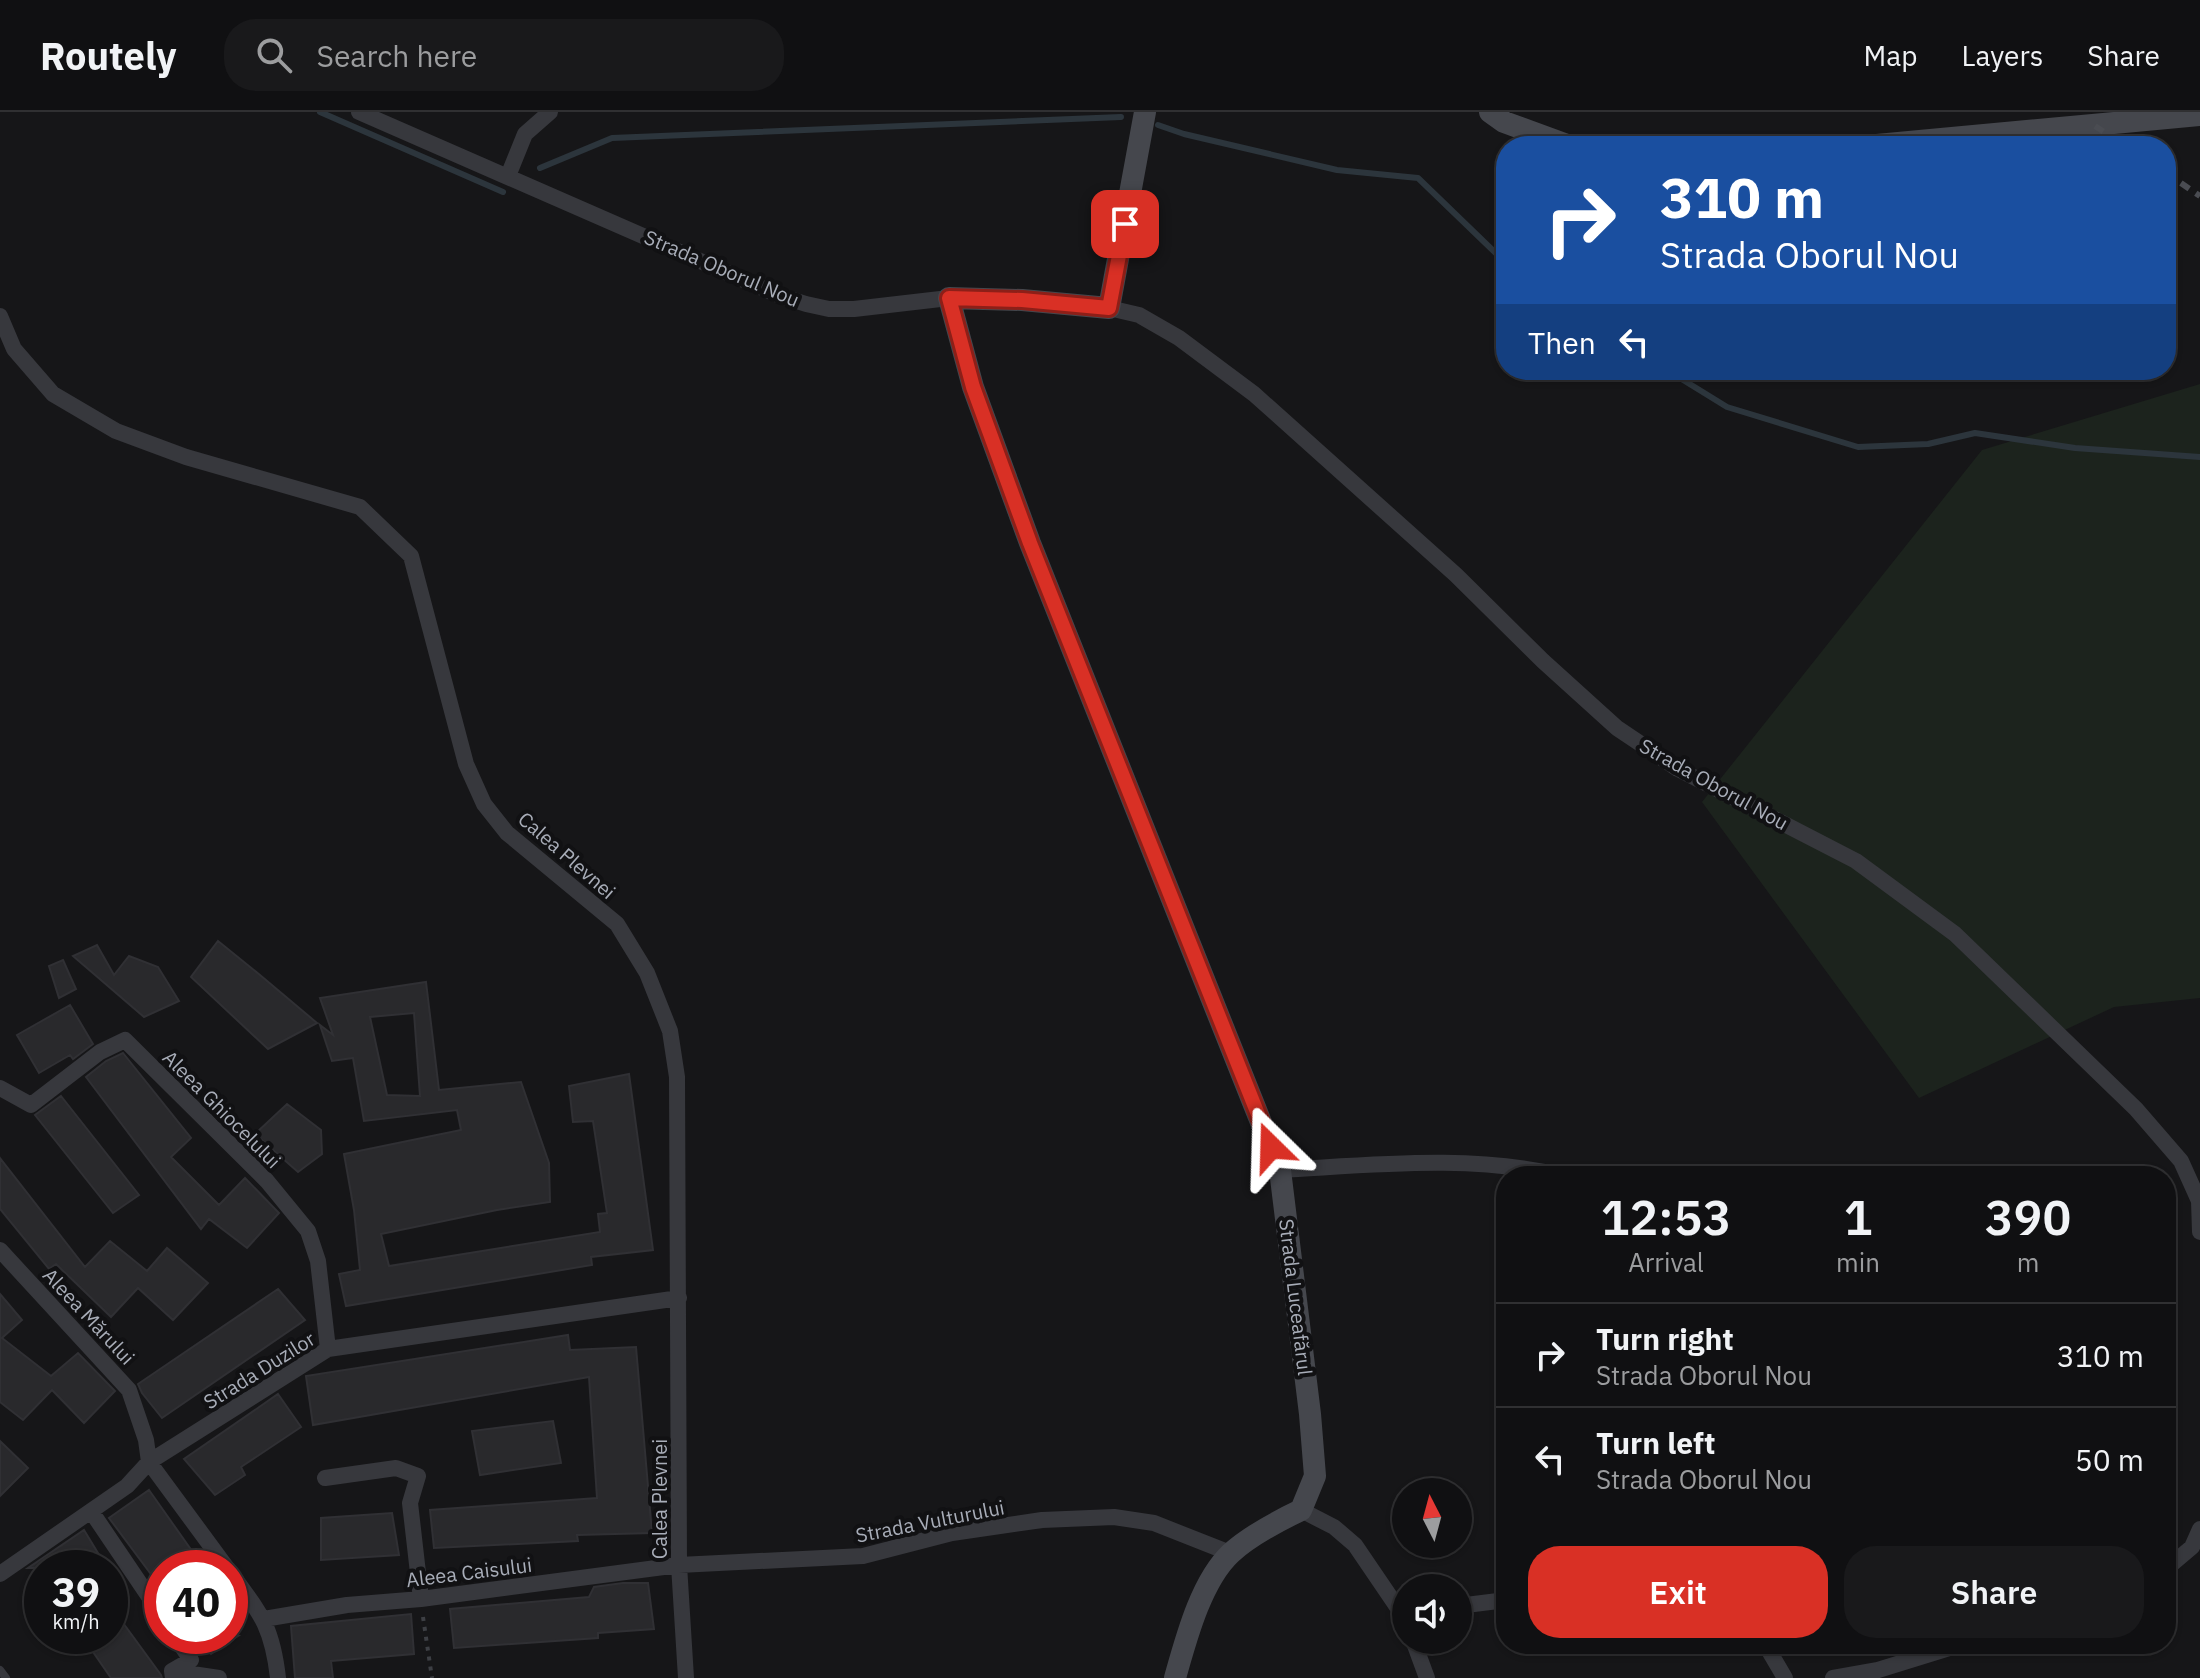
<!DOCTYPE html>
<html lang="en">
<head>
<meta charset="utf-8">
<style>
	body { margin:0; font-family:"IBM Plex Sans",sans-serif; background:#19191b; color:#f1f3f6; height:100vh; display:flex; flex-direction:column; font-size:30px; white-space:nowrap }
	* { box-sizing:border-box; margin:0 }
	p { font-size:26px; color:#9c9d9f }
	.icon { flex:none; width:44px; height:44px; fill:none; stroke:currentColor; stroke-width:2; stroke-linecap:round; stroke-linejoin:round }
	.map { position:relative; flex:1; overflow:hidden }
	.side { position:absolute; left:1496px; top:1054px; width:680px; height:488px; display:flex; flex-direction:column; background:#101012; border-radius:32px; box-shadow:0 2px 6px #0004,0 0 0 2px #303032 }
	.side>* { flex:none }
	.banner { position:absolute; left:1496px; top:24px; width:680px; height:244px; border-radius:32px; box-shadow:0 2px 6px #0004,0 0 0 2px #303032; background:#1a4fa0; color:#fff; overflow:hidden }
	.needle { width:52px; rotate:354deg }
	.tools { position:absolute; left:1392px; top:1366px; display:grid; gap:16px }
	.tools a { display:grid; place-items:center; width:80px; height:80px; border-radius:50%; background:#101012; box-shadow:0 2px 6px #0004,0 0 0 2px #303032; font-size:40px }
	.speed { position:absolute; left:24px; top:1438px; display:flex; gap:16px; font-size:40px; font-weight:700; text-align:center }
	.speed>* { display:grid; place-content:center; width:104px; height:104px; border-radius:50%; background:#101012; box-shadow:0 2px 6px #0004,0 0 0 2px #303032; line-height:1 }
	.speed small { font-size:20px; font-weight:400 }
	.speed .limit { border:12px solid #d22; background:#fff; color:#111 }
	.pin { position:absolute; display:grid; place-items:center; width:68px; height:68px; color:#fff; margin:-34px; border-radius:16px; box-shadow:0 4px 12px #0006 }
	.me { position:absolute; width:88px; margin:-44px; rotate:338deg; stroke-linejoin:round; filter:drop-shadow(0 0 6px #0008) }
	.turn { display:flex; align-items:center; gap:28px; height:168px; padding:0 32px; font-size:36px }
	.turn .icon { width:104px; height:104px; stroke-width:2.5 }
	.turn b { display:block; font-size:56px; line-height:68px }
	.then { display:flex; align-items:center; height:76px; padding:0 32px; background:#0003; gap:16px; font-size:30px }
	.eta { display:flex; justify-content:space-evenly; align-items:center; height:136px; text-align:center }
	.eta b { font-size:48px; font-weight:600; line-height:56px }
	.cta { display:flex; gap:16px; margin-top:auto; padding:16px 32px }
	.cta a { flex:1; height:92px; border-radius:32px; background:#d93025; color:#fff; font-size:32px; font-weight:600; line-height:92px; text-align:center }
	.cta a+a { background:#19191b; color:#f1f3f6 }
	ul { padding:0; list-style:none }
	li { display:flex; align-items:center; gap:24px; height:104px; padding:0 32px; border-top:2px solid #303032 }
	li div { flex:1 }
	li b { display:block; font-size:30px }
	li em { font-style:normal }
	header { display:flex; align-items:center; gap:48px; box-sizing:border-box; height:112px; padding:0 40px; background:#101012; border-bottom:2px solid #303032 }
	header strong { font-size:38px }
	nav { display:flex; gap:44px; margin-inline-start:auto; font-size:28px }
	.search { width:560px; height:72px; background:#19191b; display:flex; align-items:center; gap:20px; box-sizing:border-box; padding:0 28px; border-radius:32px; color:#9c9d9f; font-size:30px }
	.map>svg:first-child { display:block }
	.green { fill:#1c231d }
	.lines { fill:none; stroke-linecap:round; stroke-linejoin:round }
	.stream { stroke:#2c353c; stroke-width:6 }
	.building { fill:#29292c; stroke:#303034; stroke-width:2; fill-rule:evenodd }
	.path { stroke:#3d3f44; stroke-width:4; stroke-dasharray:4 6; stroke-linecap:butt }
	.lane { stroke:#37383d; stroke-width:8 }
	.street { stroke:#37383d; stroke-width:16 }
	.secondary { stroke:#45474d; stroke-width:22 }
	.rail { stroke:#4a4c52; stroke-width:6; stroke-dasharray:10 8; stroke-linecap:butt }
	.route-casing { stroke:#8d1f18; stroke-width:20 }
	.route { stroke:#d93025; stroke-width:14 }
	.labels { text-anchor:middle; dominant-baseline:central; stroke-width:8; stroke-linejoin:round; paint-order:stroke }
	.street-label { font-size:20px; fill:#a8adb8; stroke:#111113 }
</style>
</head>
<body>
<header>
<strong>Routely</strong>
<div class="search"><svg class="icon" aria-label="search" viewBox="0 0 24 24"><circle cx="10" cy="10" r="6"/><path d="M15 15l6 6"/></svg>Search here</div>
<nav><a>Map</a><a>Layers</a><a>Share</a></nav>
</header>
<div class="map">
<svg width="2200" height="1566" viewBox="0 0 2200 1566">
	<rect width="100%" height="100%" fill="#161618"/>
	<path class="green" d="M 2200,272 L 2200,886 L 2114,895 L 1919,986 L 1702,690 L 1982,338 Z"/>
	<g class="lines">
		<path class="stream" d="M 320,0 L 503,80
			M 1158,13 L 1184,22 L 1337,58 L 1418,66 L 1506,151
			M 540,56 L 612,26 L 1121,5
			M 1667,258 L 1727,295 L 1858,335 L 1928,332 L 1975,321 L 2075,336 L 2200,345"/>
	</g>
	<path class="building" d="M 218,829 L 260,863 L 317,911 L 268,937 L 191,865 Z
		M 97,833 L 114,863 L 129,844 L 158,855 L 179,889 L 144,905 L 73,844 Z
		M 63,848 L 76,877 L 59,886 L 49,854 Z
		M 426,870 L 439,978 L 521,970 L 549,1051 L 550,1090 L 497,1098 L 381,1122 L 389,1154 L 600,1120 L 598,1102 L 607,1101 L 593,1009 L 573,1010 L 569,974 L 629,962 L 653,1138 L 591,1145 L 592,1153 L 346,1194 L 339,1162 L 360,1158 L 354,1098 L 344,1042 L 461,1018 L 457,998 L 364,1009 L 353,946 L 332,949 L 320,913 L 333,923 L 320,886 ZM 414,901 L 420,984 L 387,983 L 370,905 Z
		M 70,893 L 93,932 L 73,947 L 70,943 L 39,961 L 17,923 Z
		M 123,941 L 191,1026 L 171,1045 L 219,1093 L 245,1066 L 279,1101 L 247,1136 L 209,1107 L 201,1117 L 86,965 L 106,949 Z
		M 61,984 L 139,1083 L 113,1101 L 35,1003 Z
		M 287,992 L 321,1018 L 322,1042 L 298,1060 L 255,1022 Z
		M 0,1046 L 85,1155 L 110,1129 L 147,1159 L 167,1136 L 208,1171 L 173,1208 L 138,1176 L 111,1205 L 56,1152 L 49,1157 L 0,1097 Z
		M 278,1177 L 305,1208 L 162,1306 L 142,1281 L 138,1272 Z
		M 0,1182 L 22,1208 L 2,1226 L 51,1264 L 78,1241 L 115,1279 L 84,1311 L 52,1278 L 23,1308 L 0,1290 Z
		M 568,1223 L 570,1238 L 636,1235 L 652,1421 L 577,1423 L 578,1429 L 434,1436 L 430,1398 L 597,1386 L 589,1265 L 313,1313 L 306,1264 Z
		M 278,1282 L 301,1315 L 241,1355 L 245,1363 L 215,1383 L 184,1347 Z
		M 553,1309 L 561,1351 L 480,1363 L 472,1319 Z
		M 0,1329 L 28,1356 L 0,1384 Z
		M 149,1378 L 204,1456 L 162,1456 L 162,1477 L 109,1406 Z
		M 392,1401 L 399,1443 L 321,1448 L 321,1406 Z
		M 84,1418 L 101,1446 L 88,1456 L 28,1456 Z
		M 623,1471 L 648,1471 L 654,1517 L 598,1521 L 598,1526 L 454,1536 L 450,1497 L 589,1485 L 594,1475 Z
		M 110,1493 L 161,1563 L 162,1566 L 111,1566 L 82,1524 L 110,1524 Z
		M 411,1502 L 414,1542 L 331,1549 L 333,1566 L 295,1566 L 291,1514 Z
		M 198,1524 L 238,1524 L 211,1542 Z"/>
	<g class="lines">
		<path class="path" d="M 423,1505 L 432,1566"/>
		<path class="lane" d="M 0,1558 L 6,1566"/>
		<path class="street" d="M 359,0 L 778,183 L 806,192 L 829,197 L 854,197 L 949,186
			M 508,64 L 525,22 L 550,0
			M 1109,196 L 1139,203 L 1179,226 L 1254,282 L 1456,463 L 1543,549 L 1617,616 L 1678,657 L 1856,749 L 1955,822 L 2136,997 L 2181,1049 L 2199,1089 L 2200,1120
			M 0,204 L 14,237 L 53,282 L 116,319 L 186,345 L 360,395 L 411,444 L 466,652 L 484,692 L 507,721 L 617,812 L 647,861 L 670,919 L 677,965 L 679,1453 L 686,1566
			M 0,976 L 31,993 L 100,940 L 125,928 L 267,1069 L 308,1119 L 318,1149 L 328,1237
			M 1280,1058 C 1374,1053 1471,1042 1563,1064
			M 0,1138 L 129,1278 L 146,1328 L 149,1350 L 227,1456
			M 325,1366 L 396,1356 L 418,1364 L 410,1391 L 421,1487
			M 1301,1398 L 1334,1415 L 1355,1433 L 1406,1508
			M 91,1399 L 162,1504
			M 2166,1457 L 2192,1435 L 2200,1417
			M 230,1460 C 260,1501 272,1513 278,1566
			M 0,1462 L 127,1374 L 149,1350 L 328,1237 L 679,1186
			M 1458,1494 L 1506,1488
			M 264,1507 L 347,1493 L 421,1487 L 679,1453 L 863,1444 L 952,1421 L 1042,1408 L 1114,1405 L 1154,1411 L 1230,1441
			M 1413,1528 L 1427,1566
			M 1765,1532 L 1785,1566
			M 172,1559 L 219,1566
			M 173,1566 L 172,1559 L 191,1548 L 175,1524
			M 1833,1566 L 1878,1558 L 1962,1532"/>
		<path class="secondary" d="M 1145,0 L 1109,196 L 1022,188 L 949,186 L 973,275 L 1030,431 L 1280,1058 L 1310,1302 L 1315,1364 L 1301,1398 C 1278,1409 1251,1423 1231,1441 C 1201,1469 1186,1527 1175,1566
			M 1490,0 L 1504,10 L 1570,34
			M 1866,34 L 2200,3"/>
		<path class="rail" d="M 2095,14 L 2125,34
			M 2166,61 L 2200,84"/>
	</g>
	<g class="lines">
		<g class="route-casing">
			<path id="route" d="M 1125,112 L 1109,196 L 1022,188 L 949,186 L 973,275 L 1030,431 L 1271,1035"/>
		</g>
		<use href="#route" class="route"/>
	</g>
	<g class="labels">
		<g class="street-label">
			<text transform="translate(722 156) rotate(23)">Strada Oborul Nou</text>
			<text transform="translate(1714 672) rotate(29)">Strada Oborul Nou</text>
			<text transform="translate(567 743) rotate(41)">Calea Plevnei</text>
			<text transform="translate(222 997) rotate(45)">Aleea Ghiocelului</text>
			<text transform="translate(1296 1185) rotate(83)">Strada Luceafărul</text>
			<text transform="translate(89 1204) rotate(47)">Aleea Mărului</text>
			<text transform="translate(259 1258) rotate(-32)">Strada Duzilor</text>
			<text transform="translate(659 1387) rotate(-90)">Calea Plevnei</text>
			<text transform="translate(930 1409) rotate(-11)">Strada Vulturului</text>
			<text transform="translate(469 1460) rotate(-7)">Aleea Caisului</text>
		</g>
	</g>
</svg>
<div class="tools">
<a><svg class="needle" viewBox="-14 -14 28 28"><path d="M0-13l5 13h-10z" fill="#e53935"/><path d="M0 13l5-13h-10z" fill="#9c9d9f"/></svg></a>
<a><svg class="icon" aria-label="sound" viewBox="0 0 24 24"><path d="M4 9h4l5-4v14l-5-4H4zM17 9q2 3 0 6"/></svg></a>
</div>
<div class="speed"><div>39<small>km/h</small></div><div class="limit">40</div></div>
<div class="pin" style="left:1125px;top:112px;background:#d93025"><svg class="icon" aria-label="arrive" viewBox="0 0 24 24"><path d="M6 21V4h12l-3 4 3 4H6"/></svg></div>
<svg class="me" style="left:1271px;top:1035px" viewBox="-20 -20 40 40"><path d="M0-17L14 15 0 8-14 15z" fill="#d93025" stroke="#fff" stroke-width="4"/></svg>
<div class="banner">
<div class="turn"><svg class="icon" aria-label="right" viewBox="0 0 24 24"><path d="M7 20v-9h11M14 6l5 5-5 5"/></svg><div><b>310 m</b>Strada Oborul Nou</div></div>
<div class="then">Then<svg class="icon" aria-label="left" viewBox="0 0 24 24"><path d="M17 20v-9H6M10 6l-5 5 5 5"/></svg></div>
</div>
<section class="side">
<div class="eta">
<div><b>12:53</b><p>Arrival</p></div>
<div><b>1</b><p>min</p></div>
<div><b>390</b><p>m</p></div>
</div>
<ul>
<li><svg class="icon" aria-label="right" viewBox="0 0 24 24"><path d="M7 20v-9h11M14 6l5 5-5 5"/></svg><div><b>Turn right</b><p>Strada Oborul Nou</p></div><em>310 m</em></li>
<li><svg class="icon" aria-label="left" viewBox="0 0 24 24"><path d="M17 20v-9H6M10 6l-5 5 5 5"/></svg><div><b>Turn left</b><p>Strada Oborul Nou</p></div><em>50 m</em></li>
</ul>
<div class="cta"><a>Exit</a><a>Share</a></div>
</section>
</div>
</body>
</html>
